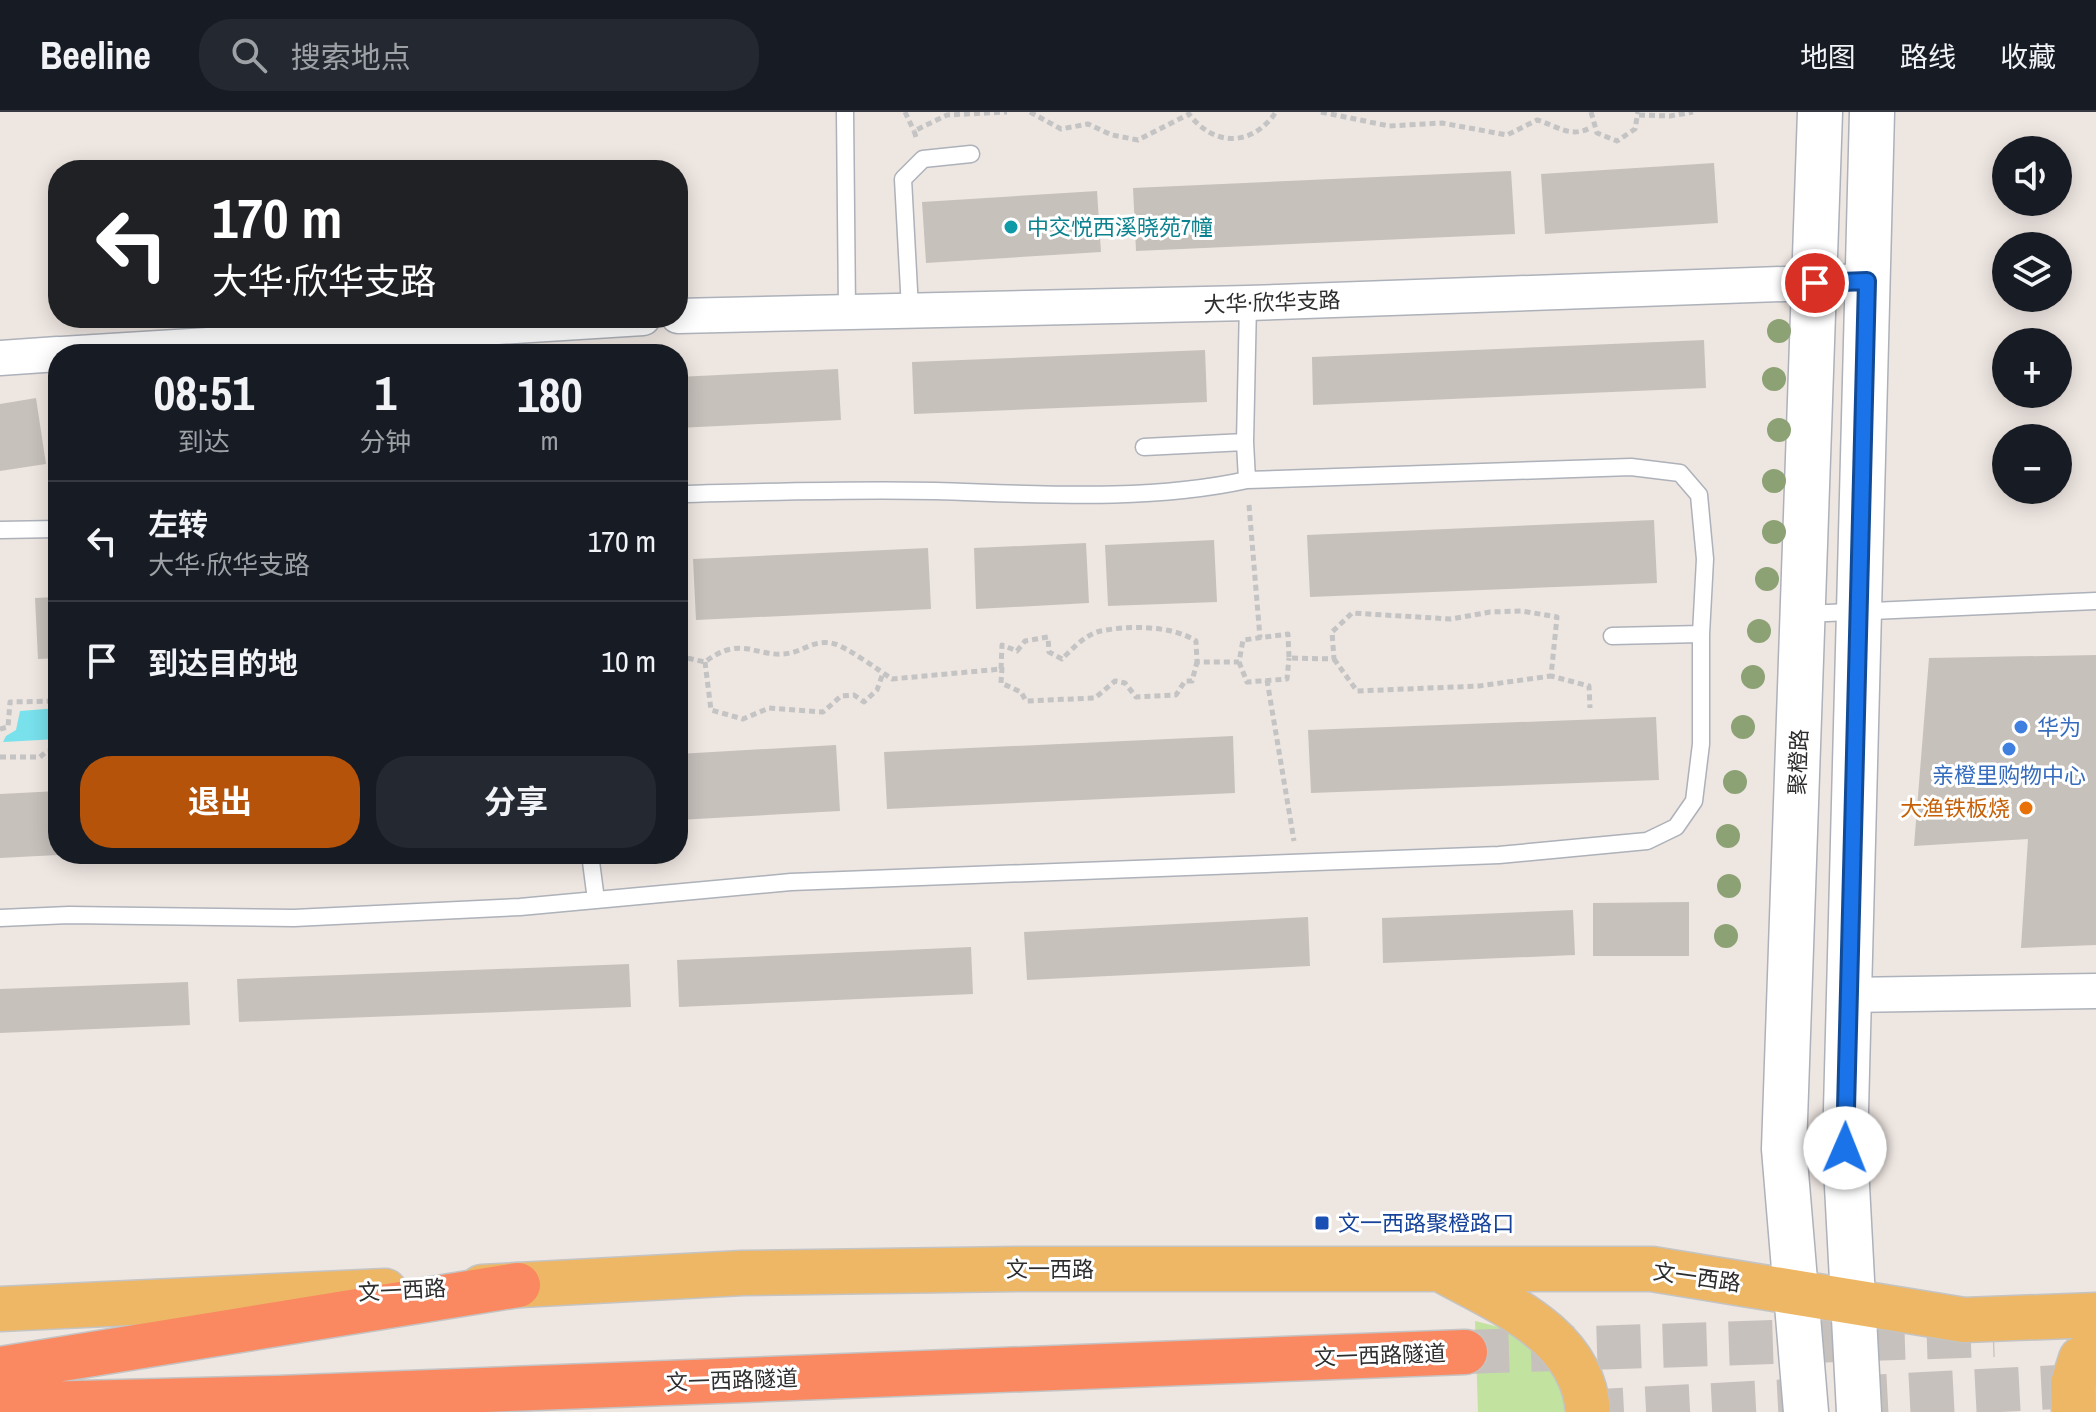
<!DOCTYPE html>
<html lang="zh">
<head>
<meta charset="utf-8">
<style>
	body { margin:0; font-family:"Archivo Narrow","Noto Sans SC",sans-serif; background:#242831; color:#f1f3f6; height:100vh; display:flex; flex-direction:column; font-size:30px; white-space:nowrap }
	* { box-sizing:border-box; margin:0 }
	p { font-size:26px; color:#9ea1a6 }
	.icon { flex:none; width:44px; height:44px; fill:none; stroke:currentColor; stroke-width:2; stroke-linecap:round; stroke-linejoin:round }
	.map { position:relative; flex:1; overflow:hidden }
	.side { position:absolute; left:48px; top:232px; width:640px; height:520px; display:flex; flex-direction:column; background:#171b24; border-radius:32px; box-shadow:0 4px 20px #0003 }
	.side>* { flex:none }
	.guide { position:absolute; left:48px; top:48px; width:640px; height:168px; border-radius:32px; box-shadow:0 4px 20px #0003; background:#202124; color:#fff; overflow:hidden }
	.tools { position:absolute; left:1992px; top:24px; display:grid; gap:16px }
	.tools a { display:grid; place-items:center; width:80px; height:80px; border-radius:50%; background:#171b24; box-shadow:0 4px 20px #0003; font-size:40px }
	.pin { position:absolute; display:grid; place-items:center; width:68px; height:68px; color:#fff; margin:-34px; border:4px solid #fff; border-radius:50%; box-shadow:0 2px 8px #0007 }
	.me { position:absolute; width:88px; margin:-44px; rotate:1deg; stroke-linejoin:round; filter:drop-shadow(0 0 6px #0008) }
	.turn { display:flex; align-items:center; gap:28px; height:168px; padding:0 32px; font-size:36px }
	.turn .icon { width:104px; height:104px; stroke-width:2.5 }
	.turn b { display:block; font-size:56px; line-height:68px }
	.eta { display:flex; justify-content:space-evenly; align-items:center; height:136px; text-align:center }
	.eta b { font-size:48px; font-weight:700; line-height:56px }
	.action { display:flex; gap:16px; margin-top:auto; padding:16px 32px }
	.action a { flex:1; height:92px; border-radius:32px; background:#b45309; color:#fff; font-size:32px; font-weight:700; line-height:92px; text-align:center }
	.action a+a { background:#242831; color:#f1f3f6 }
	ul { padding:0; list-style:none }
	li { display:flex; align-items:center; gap:24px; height:120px; padding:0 32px; border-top:2px solid #363941 }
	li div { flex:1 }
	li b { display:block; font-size:30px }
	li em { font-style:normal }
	header { display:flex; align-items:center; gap:48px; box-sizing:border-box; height:112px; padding:0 40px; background:#171b24; border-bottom:2px solid #363941 }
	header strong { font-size:38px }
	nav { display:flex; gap:44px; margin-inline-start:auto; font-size:28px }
	.search { width:560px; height:72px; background:#242831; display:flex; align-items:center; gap:20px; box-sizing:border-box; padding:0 28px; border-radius:32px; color:#9ea1a6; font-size:30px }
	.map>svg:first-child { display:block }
	.green { fill:#c2e39f }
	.water { fill:#78e1ec }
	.building { fill:#c7c1bc }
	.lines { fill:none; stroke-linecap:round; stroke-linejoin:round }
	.highway-tunnel { stroke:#c7c1bd; stroke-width:44; stroke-dasharray:44 22; stroke-linecap:butt }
	.lane-casing { stroke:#adb1b9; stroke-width:19 }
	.street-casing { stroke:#adb1b9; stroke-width:37 }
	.secondary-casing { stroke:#adb1b9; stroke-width:47 }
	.primary-casing { stroke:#c4c4c4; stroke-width:47 }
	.highway-casing { stroke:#c4c4c4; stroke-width:47 }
	.path { stroke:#c4c4c4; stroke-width:5; stroke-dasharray:6 4; stroke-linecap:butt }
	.lane { stroke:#fff; stroke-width:16 }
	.street { stroke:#fff; stroke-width:34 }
	.secondary { stroke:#fff; stroke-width:44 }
	.primary { stroke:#edb766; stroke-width:44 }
	.highway { stroke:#fa8860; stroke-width:44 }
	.tree { fill:#8ca275 }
	.route-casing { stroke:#114b97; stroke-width:20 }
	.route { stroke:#1a73e8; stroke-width:14 }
	.culture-dot { fill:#0f9aa8; stroke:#fff; stroke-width:3 }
	.shop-dot { fill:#3f7fe0; stroke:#fff; stroke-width:3 }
	.food-dot { fill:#e8710a; stroke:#fff; stroke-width:3 }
	.transit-dot { fill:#1a4fb4; stroke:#fff; stroke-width:3 }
	.labels { text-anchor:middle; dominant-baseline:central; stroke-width:6; stroke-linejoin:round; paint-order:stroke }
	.culture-label { font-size:22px; fill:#0d838f; stroke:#fff; text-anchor:start }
	.street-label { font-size:22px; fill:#2d2d2d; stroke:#fff }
	.shop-label { font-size:22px; fill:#366cbe; stroke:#fff; text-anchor:start }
	.food-label { font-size:22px; fill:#c56008; stroke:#fff; text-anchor:end }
	.transit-label { font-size:22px; fill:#164399; stroke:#fff; text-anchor:start }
</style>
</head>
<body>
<header>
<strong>Beeline</strong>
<div class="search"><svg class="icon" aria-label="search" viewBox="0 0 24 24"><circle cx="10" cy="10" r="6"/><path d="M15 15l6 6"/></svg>搜索地点</div>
<nav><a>地图</a><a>路线</a><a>收藏</a></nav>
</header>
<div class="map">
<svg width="2096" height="1300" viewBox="0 0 2096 1300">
	<rect width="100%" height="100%" fill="#eee6e1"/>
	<path class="green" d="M 1475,1209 L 1515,1219 L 1552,1244 L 1572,1300 L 1478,1300 Z"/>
	<path class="water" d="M 58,596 L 58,627 L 3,630 L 6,624 L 16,618 L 20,599 Z"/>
	<path class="building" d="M 1714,51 L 1718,111 L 1545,122 L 1541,62 Z
		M 1511,59 L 1515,122 L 1136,139 L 1133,76 Z
		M 1097,79 L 1101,140 L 926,151 L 922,90 Z
		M 1704,228 L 1706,276 L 1313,293 L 1312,245 Z
		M 1205,238 L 1207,290 L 914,302 L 912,250 Z
		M 838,257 L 841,308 L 678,316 L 678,265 Z
		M 36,286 L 46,352 L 0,359 L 0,292 Z
		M 1654,408 L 1657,471 L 1310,485 L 1307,423 Z
		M 1214,428 L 1217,490 L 1108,494 L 1105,433 Z
		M 1086,431 L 1089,491 L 976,497 L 974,436 Z
		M 928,436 L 931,497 L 696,508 L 693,447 Z
		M 58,485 L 58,546 L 38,547 L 35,486 Z
		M 2096,543 L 2096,833 L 2021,836 L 2028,727 L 1914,734 L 1929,546 Z
		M 1656,605 L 1659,668 L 1311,681 L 1308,618 Z
		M 1233,624 L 1235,681 L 887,697 L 884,640 Z
		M 836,633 L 840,699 L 678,708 L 678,642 Z
		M 58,679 L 58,743 L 0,746 L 0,682 Z
		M 1689,790 L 1689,844 L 1593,844 L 1593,791 Z
		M 1573,798 L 1575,843 L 1383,851 L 1382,806 Z
		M 1308,805 L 1310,854 L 1027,868 L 1024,820 Z
		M 971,835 L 973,882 L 679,895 L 677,848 Z
		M 629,852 L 631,895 L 239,910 L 237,867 Z
		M 188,870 L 190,913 L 0,921 L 0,877 Z"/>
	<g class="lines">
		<path class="highway-tunnel" d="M 1465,1240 L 1994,1223
			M 1580,1300 L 2096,1273"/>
		<g class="lane-casing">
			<path id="lane" d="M 845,0 L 847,199
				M 910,197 L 903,67 L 923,47 L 971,42
				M 1245,330 L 1247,368 L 1631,355 L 1680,361 L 1699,383 L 1705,447 L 1701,522 L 1612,524
				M 1144,335 L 1245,330 L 1248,191
				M 678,382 C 764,380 849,377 935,379 C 1038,382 1146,390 1247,368
				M 0,418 L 58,417
				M 1805,502 L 2096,489
				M 590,742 L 596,788
				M 0,806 L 69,803 L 294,806 L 520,795 L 791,770 L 1499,743 L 1647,729 L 1676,715 L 1694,689 L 1701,632 L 1701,522"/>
		</g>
		<g class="street-casing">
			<path id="street" d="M 678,204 L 1248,191 L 1867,169
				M 62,242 L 643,206
				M 0,246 L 58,242
				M 1849,883 L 2096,879"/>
		</g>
		<g class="secondary-casing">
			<path id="secondary" d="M 1806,1300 L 1784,1037 L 1820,0
				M 1859,1300 L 1845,1036 L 1872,0"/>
		</g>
		<g class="primary-casing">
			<path id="primary" d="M 1442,1158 C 1501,1191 1583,1222 1588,1300
				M 482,1175 L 742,1161 L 1017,1157 L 1652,1157 L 1964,1208 L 2096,1203
				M 0,1197 L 385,1179
				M 2074,1300 L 2073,1272 L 2081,1247 L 2096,1241"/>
		</g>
		<g class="highway-casing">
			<path id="highway" d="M 0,1257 L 518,1173
				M 0,1293 L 278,1286 L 1465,1240"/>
		</g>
		<path class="path" d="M 905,0 L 914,19
			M 1030,0 L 1061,17 L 1088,12 L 1112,23 L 1138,28 L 1189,2 C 1214,35 1252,35 1276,0
			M 1321,0 L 1389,14 L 1442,11 L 1507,23 L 1537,8 C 1558,14 1570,27 1592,15
			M 1591,0 L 1597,21 L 1617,29 L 1635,17 L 1638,0
			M 1639,3 L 1670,4 L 1693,0
			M 916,25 L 914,19 L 947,3 L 1007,0
			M 1249,393 L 1260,526
			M 678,544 L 705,550 C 744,520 759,550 794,540 C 807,536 818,527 835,532 C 848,536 880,559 892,567 L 1001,557 L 1002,533 L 1017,539 L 1025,529 L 1048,525 L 1049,540 L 1062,547 C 1071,538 1084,524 1097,520 C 1124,513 1172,513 1196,529 L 1197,550 L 1239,550 L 1243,528 L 1288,522 L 1289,546 L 1334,547 L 1332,520 L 1352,501 L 1451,507 L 1490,500 L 1522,499 L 1557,505 L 1551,564 L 1589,574 L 1590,596
			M 1334,547 L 1357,579 L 1479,574 L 1551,564
			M 705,550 L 711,598 L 743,607 L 769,596 L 823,600 L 841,584 L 854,583 L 864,590 L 877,578 L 883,561
			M 1239,550 L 1247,570 L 1287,567 L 1289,546
			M 1002,555 L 1001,571 L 1021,580 L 1026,589 L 1095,586 L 1115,569 L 1125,571 L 1136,585 L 1176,583 L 1185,569 L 1192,569 L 1197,550
			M 1267,568 L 1294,729
			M 0,617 L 8,615 L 10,590 L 58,589
			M 0,645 L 40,645 L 47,639 L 58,638"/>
		<use href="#lane" class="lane"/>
		<use href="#street" class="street"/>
		<use href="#secondary" class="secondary"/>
		<use href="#primary" class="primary"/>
		<use href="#highway" class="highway"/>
	</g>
	<g class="tree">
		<circle cx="1779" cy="219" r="12"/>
		<circle cx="1774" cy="267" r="12"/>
		<circle cx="1779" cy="318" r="12"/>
		<circle cx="1774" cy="369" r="12"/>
		<circle cx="1774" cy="420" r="12"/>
		<circle cx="1767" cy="467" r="12"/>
		<circle cx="1759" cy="519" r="12"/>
		<circle cx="1753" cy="565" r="12"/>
		<circle cx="1743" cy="615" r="12"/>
		<circle cx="1735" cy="670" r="12"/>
		<circle cx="1728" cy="724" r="12"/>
		<circle cx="1729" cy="774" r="12"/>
		<circle cx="1726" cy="824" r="12"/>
	</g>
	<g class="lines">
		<g class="route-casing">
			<path id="route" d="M 1815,171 L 1867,169 L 1845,1036"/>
		</g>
		<use href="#route" class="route"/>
	</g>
	<circle class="culture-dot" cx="1011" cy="115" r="8"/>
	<g class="shop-dot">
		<circle cx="2021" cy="615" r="8"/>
		<circle cx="2009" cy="637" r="8"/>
	</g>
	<circle class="food-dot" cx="2026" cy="696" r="8"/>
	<rect class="transit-dot" x="1314" y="1103" width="16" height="16" rx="4"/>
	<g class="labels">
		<g class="culture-label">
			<text x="1027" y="115">中交悦西溪晓苑7幢</text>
		</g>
		<g class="street-label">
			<text transform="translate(1272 190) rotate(-2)">大华·欣华支路</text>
			<text transform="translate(1798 650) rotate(-88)">聚橙路</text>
			<text x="1050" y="1157">文一西路</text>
			<text transform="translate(1697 1165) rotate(8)">文一西路</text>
			<text transform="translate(402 1178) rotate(-3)">文一西路</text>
			<text transform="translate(1380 1243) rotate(-2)">文一西路隧道</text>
			<text transform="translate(732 1268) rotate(-2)">文一西路隧道</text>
		</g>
		<g class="shop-label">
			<text x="2037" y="615">华为</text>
			<text x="2009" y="663" text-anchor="middle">亲橙里购物中心</text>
		</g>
		<g class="food-label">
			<text x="2010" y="696">大渔铁板烧</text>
		</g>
		<g class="transit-label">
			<text x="1338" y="1111">文一西路聚橙路口</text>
		</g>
	</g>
</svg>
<div class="tools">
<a><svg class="icon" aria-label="sound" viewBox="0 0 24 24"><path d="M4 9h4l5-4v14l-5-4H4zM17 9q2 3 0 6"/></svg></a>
<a><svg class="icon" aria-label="layers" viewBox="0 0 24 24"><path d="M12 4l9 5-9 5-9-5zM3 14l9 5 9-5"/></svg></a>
<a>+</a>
<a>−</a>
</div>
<div class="pin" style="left:1815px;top:171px;background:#d93025"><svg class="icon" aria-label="arrive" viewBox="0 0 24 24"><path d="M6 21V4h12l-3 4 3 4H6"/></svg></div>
<svg class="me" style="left:1845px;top:1036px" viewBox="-20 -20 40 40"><circle r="19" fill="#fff"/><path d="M0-13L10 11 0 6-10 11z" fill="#1a73e8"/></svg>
<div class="guide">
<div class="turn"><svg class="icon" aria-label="left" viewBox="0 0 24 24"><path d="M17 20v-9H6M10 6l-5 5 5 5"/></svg><div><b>170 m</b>大华·欣华支路</div></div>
</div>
<section class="side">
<div class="eta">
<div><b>08:51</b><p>到达</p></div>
<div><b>1</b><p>分钟</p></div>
<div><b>180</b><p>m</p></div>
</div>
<ul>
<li><svg class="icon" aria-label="left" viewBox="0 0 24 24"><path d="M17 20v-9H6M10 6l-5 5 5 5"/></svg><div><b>左转</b><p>大华·欣华支路</p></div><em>170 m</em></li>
<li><svg class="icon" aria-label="arrive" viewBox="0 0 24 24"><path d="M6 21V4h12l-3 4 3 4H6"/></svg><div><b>到达目的地</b></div><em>10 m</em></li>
</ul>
<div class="action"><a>退出</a><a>分享</a></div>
</section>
</div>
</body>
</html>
